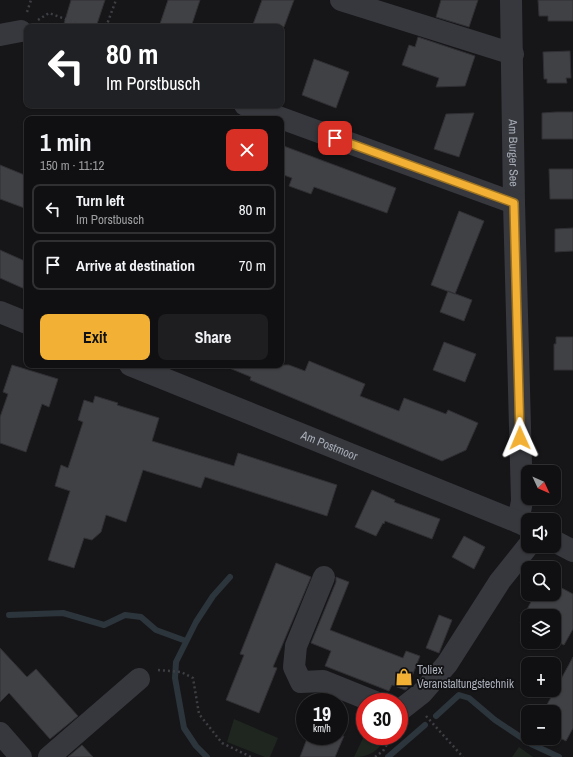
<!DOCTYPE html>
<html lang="en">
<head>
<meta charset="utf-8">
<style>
	body { margin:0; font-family:"Archivo Narrow",sans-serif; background:#1e1e20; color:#f1f3f6; height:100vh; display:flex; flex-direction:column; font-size:15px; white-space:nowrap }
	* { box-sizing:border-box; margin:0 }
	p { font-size:13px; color:#9c9d9f }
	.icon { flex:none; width:22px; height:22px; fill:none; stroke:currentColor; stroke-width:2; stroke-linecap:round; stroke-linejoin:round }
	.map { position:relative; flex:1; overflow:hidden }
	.drawer { position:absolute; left:24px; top:116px; width:260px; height:252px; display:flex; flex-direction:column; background:#101012; border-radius:8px; box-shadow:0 1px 3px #0004,0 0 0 1px #303032 }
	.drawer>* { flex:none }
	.banner { position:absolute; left:24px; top:24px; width:260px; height:84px; border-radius:8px; box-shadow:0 1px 3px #0004,0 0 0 1px #303032; background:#202124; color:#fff; overflow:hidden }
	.needle { width:26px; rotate:134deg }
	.buttons { position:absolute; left:521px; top:465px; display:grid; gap:8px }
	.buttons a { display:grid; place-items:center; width:40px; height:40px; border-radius:8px; background:#101012; box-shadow:0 1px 3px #0004,0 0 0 1px #303032; font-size:20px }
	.speed { position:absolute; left:296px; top:693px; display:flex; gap:8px; font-size:20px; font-weight:700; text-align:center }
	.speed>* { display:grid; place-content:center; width:52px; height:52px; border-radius:50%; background:#101012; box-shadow:0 1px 3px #0004,0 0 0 1px #303032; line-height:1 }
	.speed small { font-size:10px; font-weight:400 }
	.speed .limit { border:6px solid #d22; background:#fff; color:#111 }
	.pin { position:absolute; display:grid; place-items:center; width:34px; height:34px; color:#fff; margin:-17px; border-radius:8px; box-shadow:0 2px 6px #0006 }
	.me { position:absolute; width:44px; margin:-22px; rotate:359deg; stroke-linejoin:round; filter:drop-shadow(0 0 3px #0008) }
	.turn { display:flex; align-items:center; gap:14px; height:84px; padding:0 16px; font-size:18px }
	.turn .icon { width:52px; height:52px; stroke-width:2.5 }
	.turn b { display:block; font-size:28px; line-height:34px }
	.round { display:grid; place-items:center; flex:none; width:42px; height:42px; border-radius:8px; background:#1e1e20 }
	.headline { display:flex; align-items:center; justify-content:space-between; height:68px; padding:0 16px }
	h1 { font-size:24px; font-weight:700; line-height:30px }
	.cta { display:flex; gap:8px; margin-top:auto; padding:8px 16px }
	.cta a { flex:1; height:46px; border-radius:8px; background:#f2b134; color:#111; font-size:16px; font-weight:700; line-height:46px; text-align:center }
	.cta a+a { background:#1e1e20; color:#f1f3f6 }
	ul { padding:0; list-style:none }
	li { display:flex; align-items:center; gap:12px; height:50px; margin:0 8px 6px; padding:0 8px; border:2px solid #303032; border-radius:8px }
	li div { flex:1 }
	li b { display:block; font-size:15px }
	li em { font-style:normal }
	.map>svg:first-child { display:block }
	.green { fill:#1e261f }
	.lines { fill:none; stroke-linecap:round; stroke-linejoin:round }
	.stream { stroke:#2c353c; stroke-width:6 }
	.building { fill:#404145; stroke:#303034 }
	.path { stroke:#3d3f44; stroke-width:2.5; stroke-dasharray:2 3; stroke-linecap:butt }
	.minor { stroke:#37383d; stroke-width:22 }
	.route-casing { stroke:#9d7322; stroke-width:10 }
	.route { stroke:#f2b134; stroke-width:7 }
	.labels { text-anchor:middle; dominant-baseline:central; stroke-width:3.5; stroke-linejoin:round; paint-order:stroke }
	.street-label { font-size:12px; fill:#a8adb8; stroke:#111113 }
	.poi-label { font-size:12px; fill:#a8adb8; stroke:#111113; text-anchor:start }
</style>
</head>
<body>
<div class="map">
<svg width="573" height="757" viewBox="0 0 573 757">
	<rect width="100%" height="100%" fill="#161618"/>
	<path class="green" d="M 234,719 L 278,738 L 270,757 L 265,757 L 227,742 Z
		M 365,734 L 365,736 L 387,736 C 379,750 371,757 354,757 Z
		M 519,747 L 533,757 L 512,757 Z"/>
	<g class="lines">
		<path class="stream" d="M 9,615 L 63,613 L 104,625 L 125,615 L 141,617 L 156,630 L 186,641
			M 436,716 L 459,695 L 469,698 L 495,720 L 531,744 L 559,757
			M 207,757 L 196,746 L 184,728 L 175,678 L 176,662 L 196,622 L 213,596 L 230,577
			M 388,757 L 425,725"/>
	</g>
	<path class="building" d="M 71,0 L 105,0 L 96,27 L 63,27 Z
		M 168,0 L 200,0 L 191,27 L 159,27 Z
		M 262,0 L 294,0 L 284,27 L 252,27 Z
		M 441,0 L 478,0 L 469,27 L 436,17 Z
		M 538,0 L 573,0 L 573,21 L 548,21 L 548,16 L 539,16 Z
		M 418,37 L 475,56 L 465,86 L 436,87 L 439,78 L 402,65 L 409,45 L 415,47 Z
		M 570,51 L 571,78 L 566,78 L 567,83 L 547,83 L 547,79 L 544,79 L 543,52 Z
		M 314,59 L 349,72 L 336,108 L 302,95 Z
		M 556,112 L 573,112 L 573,139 L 542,139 L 542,113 Z
		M 474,113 L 459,157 L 434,149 L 446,114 Z
		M 281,145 L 396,188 L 387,213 L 314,187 L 311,194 L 289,186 L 292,178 L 281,174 Z
		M 0,165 L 27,176 L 27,209 L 0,199 Z
		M 549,169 L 573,169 L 573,199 L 550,199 Z
		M 459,211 L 484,221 L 455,294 L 431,285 Z
		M 573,228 L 573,251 L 555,252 L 555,229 Z
		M 0,250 L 27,262 L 27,290 L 0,278 Z
		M 448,291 L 472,300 L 464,321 L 440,312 Z
		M 556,337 L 573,337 L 573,370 L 554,370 L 554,344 L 556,344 Z
		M 444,342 L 476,354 L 465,382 L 433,370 Z
		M 309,361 L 365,384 L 360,396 L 399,411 L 404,398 L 446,414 L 448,410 L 478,423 L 466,450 L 442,461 L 250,380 L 251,377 L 222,365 L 289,365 L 305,371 Z
		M 12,365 L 58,379 L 49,407 L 42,404 L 26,452 L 0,443 L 0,417 L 8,394 L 3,392 Z
		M 95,396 L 118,403 L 117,405 L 159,418 L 152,441 L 234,466 L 238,453 L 337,485 L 327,516 L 205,477 L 201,488 L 143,470 L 126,522 L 106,515 L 101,532 L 92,540 L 84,538 L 74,568 L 48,560 L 70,491 L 55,486 L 61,465 L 68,468 L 83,422 L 78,420 L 84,400 L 93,403 Z
		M 372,490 L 395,500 L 394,502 L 440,519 L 432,539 L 385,521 L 384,524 L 383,523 L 376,536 L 355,527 Z
		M 464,536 L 485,547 L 474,569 L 452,557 Z
		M 276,563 L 311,577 L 273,667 L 277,668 L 259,713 L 226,700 L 244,655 L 240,654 Z
		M 336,577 L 349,582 L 330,630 L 403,658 L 406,651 L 420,656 L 407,689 L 405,690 L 392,685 L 389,691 L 325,666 L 331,651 L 311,643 L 336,582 Z
		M 554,584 L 573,594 L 573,629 L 564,645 L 554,640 L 554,616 L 528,616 L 528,627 L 520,623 L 535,594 L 554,594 Z
		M 439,615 L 452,620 L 439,653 L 426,648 Z
		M 0,648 L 27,677 L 36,669 L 78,716 L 50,739 L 9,693 L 0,702 Z
		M 573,657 L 573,728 L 566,741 L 554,735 L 554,712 L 543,712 Z
		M 308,736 L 344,736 L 335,757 L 300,757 Z
		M 82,745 L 93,757 L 68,757 Z"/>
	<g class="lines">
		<path class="path" d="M 27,12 L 31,0
			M 38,20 L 49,13 L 87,27
			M 106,27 L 116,0
			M 158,670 L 181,672 L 193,678 L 199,714 L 222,743 L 251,757
			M 426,716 L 463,757
			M 375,757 L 383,751 L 392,736"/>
		<g class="minor">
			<path d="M 341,0 L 513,54"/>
			<path id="s1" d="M 511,0 L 514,203 L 522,501 L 518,522"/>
			<path d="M 0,35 L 21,31"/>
			<path d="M 245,105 L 514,203"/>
			<path d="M 0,312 L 27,323"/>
			<path id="s2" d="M 130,365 L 518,522 L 528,527"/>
			<path d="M 554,541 L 573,551"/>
			<path d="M 324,577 L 296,646 L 294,667 L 301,682 L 323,681 L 375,702"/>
			<path d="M 399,711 L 422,693 L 447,664 L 500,581 L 528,546"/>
			<path d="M 0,733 L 21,757"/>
			<path d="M 49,757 L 139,679"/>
		</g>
	</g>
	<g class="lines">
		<g class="route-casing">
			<path id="route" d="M 335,138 L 514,203 L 520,438"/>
		</g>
		<use href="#route" class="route"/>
	</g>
	<defs>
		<g id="shop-bare" transform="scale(1.38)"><path d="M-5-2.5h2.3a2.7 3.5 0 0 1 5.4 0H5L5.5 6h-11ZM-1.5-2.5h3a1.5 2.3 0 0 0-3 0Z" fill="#f2b134" stroke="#111113" stroke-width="2.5" paint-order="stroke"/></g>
	</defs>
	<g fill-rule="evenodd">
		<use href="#shop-bare" x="404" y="677"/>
	</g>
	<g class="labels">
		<g class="street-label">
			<text stroke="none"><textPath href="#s1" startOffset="153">Am Burger See</textPath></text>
			<text stroke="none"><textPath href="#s2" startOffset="215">Am Postmoor</textPath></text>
		</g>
		<g class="poi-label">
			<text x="417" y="670">Toliex<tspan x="417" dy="14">Veranstaltungstechnik</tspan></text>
		</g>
	</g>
</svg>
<div class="buttons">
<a><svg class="needle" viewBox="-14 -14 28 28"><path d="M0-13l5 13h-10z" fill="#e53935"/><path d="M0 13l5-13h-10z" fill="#9c9d9f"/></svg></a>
<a><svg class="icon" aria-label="sound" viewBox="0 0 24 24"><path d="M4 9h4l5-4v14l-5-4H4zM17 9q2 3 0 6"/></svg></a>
<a><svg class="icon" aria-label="search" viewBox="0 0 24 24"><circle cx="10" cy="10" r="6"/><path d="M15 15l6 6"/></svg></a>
<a><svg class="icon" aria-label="layers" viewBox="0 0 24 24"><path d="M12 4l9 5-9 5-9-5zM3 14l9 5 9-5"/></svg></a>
<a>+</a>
<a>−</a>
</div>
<div class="speed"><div>19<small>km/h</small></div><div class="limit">30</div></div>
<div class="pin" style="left:335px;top:138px;background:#d93025"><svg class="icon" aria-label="arrive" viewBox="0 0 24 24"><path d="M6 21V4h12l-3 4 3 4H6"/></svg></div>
<svg class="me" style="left:520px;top:438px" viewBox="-20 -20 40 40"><path d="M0-17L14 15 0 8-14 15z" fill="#f2b134" stroke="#fff" stroke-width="4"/></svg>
<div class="banner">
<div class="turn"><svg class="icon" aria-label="left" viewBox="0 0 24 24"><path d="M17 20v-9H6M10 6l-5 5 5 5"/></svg><div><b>80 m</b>Im Porstbusch</div></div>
</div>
<section class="drawer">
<div class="headline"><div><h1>1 min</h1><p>150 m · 11:12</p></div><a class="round" style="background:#d93025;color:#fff"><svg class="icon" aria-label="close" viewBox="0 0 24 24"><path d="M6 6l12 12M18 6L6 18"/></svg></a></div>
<ul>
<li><svg class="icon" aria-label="left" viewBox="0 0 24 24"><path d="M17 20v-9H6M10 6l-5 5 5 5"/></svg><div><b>Turn left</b><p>Im Porstbusch</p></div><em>80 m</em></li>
<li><svg class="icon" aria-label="arrive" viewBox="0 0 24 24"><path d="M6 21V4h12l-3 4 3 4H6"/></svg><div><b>Arrive at destination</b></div><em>70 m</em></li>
</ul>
<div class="cta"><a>Exit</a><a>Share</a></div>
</section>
</div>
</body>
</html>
